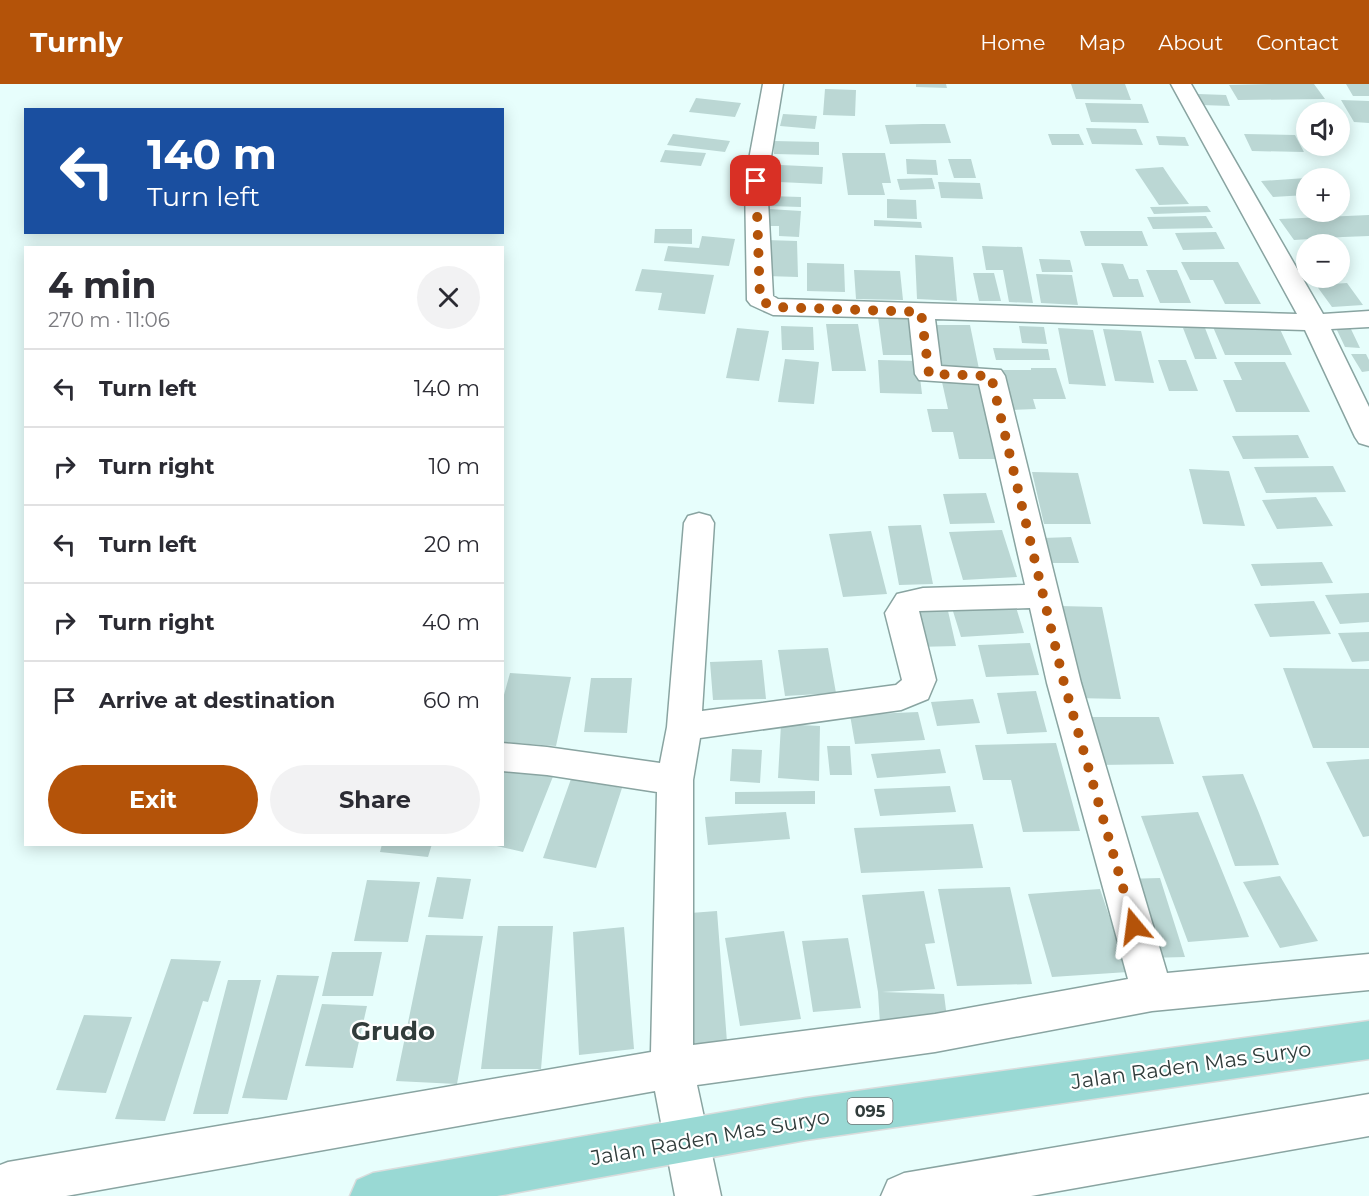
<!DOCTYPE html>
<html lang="en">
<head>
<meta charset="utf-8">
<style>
	body { margin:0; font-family:Montserrat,sans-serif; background:#f2f2f3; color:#2b2b33; height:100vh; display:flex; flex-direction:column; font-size:22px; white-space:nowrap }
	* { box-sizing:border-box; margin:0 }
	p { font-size:20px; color:#7c7c81 }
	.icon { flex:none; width:33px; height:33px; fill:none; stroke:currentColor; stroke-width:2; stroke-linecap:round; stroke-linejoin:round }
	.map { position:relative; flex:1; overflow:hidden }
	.side { position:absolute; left:24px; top:162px; width:480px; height:600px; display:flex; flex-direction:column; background:#fff; border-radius:0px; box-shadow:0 3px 15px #0003 }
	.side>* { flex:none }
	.guide { position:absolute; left:24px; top:24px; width:480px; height:126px; border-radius:0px; box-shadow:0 3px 15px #0003; background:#1a4fa0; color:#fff; overflow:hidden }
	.fabs { position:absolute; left:1296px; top:18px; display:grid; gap:12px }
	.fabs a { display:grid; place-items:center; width:54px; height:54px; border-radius:50%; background:#fff; box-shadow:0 3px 15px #0003; font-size:30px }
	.pin { position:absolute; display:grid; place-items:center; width:51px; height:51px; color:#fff; margin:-26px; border-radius:12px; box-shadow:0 3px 9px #0006 }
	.me { position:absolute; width:66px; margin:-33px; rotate:344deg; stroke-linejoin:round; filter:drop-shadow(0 0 4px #0008) }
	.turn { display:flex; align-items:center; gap:21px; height:126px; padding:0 24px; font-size:27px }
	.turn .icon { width:78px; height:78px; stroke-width:2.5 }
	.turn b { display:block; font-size:42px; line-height:51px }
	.round { display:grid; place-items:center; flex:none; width:63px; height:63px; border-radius:32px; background:#f2f2f3 }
	.head { display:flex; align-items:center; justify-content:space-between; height:102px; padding:0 24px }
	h1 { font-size:36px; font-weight:700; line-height:45px }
	.cta { display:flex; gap:12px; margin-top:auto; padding:12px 24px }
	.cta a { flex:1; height:69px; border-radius:36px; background:#b45309; color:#fff; font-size:24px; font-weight:700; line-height:69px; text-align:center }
	.cta a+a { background:#f2f2f3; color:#2b2b33 }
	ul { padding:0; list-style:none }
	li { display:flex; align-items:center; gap:18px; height:78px; padding:0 24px; border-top:2px solid #e1e1e2 }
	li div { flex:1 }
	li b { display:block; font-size:22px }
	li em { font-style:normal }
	header { display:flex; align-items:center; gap:36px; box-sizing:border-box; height:84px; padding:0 30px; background:#b45309; color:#fff }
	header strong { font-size:28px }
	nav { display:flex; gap:33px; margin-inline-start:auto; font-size:21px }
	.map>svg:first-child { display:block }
	.building { fill:#bbd7d4 }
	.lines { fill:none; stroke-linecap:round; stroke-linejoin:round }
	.minor-casing { stroke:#89a4a1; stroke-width:3 }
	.major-casing { stroke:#dadcdc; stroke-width:3 }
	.minor { fill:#fff; fill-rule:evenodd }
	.major { fill:#99d9d4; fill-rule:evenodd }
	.route { stroke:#b45309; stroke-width:10; stroke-dasharray:0 18 }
	.labels { text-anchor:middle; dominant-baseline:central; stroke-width:4.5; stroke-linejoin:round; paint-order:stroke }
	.shield { fill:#fff; stroke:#6f7676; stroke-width:1.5 }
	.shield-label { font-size:16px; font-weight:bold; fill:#313c3b }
	.near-street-label { font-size:21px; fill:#313c3b; stroke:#fff }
	.near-quarter-label { font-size:26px; font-weight:bold; fill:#313c3b; stroke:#fff }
</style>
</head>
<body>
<header>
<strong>Turnly</strong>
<nav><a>Home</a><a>Map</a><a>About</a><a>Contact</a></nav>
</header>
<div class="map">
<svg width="1369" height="1112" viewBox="0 0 1369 1112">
	<rect width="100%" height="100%" fill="#e7fefc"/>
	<path class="building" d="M 916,0 L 946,0 L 947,4 L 916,3 Z
		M 1071,0 L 1125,0 L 1131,16 L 1076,15 Z
		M 1269,0 L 1314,0 L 1325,15 L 1238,16 L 1229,1 Z
		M 1346,0 L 1369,0 L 1369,12 L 1353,12 Z
		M 825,5 L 856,6 L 855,32 L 823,31 Z
		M 1198,10 L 1226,11 L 1230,22 L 1202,21 Z
		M 696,14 L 741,19 L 735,33 L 689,28 Z
		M 1341,16 L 1369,17 L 1369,39 L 1354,38 Z
		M 1085,19 L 1142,20 L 1149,39 L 1091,38 Z
		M 783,30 L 817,32 L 815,45 L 780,42 Z
		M 923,40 L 945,40 L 951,59 L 890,60 L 885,41 Z
		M 1086,44 L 1136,45 L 1143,61 L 1092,60 Z
		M 673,50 L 730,57 L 725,68 L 667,61 Z
		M 1048,50 L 1079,50 L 1084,61 L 1052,61 Z
		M 1244,50 L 1295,51 L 1304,68 L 1252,67 Z
		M 1156,52 L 1185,53 L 1189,62 L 1159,61 Z
		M 774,57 L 819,58 L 819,71 L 774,70 Z
		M 665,66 L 706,69 L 701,82 L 660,78 Z
		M 842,69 L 885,69 L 891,99 L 882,99 L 885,111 L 848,111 Z
		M 906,75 L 936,76 L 938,91 L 907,90 Z
		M 948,75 L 971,75 L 976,94 L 954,94 Z
		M 781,81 L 823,83 L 822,100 L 779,98 Z
		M 1163,83 L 1173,98 L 1189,120 L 1159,121 L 1135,85 Z
		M 932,94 L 935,105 L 900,106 L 897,95 Z
		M 1306,94 L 1306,111 L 1273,113 L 1261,97 Z
		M 938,98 L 980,99 L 983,115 L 941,114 Z
		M 769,112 L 801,113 L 801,123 L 769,122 Z
		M 887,115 L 916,116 L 917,135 L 887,134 Z
		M 1207,122 L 1211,128 L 1154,130 L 1150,123 Z
		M 769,125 L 801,127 L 799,153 L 779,152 L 779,142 L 767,142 Z
		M 1369,131 L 1369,152 L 1343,153 L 1294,156 L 1279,135 Z
		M 1206,132 L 1213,144 L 1153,145 L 1147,133 Z
		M 874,136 L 921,138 L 922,144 L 874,142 Z
		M 655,145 L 692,145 L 692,160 L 654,159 Z
		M 1080,147 L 1142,147 L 1148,162 L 1085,162 Z
		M 1216,148 L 1225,165 L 1183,166 L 1175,149 Z
		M 702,152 L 735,155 L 729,182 L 664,177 L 668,162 L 699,164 Z
		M 766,156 L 797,157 L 798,193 L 766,192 Z
		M 982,162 L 1022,163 L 1033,219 L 1009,218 L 1003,186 L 986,186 Z
		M 915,171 L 953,173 L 957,217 L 917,215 Z
		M 1039,175 L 1070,176 L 1073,188 L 1042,188 Z
		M 1181,178 L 1238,178 L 1261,220 L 1225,220 L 1213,196 L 1190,196 Z
		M 807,179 L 844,180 L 845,208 L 807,207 Z
		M 1101,179 L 1123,180 L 1129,195 L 1138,195 L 1144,213 L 1113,213 Z
		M 642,185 L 714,191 L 705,230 L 658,226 L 662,209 L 635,207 Z
		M 854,186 L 900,187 L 903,216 L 856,215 Z
		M 1146,186 L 1177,186 L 1191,219 L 1160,219 Z
		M 973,189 L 994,189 L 1001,217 L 979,217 Z
		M 1036,190 L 1072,191 L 1078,221 L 1041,219 Z
		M 1347,199 L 1363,221 L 1332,223 L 1316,201 Z
		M 878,233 L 916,233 L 922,271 L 883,271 Z
		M 826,240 L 858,240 L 866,287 L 832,287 Z
		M 935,241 L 970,241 L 979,285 L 943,285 Z
		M 781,242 L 813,243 L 814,266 L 782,266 Z
		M 1019,242 L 1044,243 L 1047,260 L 1022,259 Z
		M 1335,242 L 1350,243 L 1360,264 L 1345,263 Z
		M 1213,243 L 1279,243 L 1292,271 L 1225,271 Z
		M 737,244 L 769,247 L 759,297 L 726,294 Z
		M 1058,244 L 1093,246 L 1106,302 L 1069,300 Z
		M 1183,244 L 1205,244 L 1217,275 L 1195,275 Z
		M 1103,245 L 1141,247 L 1154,299 L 1115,297 Z
		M 993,264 L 1048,265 L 1050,276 L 996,276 Z
		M 1351,270 L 1366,270 L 1369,276 L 1369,287 L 1362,288 Z
		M 785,275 L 819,278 L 814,320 L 778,318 Z
		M 878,276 L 918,277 L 922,310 L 880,309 Z
		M 1158,276 L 1186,276 L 1198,307 L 1169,307 Z
		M 1234,278 L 1285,278 L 1310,328 L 1236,328 L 1223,296 L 1242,296 Z
		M 1031,284 L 1056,284 L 1066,315 L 1033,315 L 1036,325 L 1010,326 L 999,286 L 1031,286 Z
		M 942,298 L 982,298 L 1001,375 L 959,375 L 953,348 L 932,348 L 927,325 L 948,325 Z
		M 1298,351 L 1309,374 L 1243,375 L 1232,352 Z
		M 1333,382 L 1346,408 L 1266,409 L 1254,383 Z
		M 1189,385 L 1229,387 L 1245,442 L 1203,440 Z
		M 1032,388 L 1078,389 L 1091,440 L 1044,440 Z
		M 986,409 L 995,439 L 950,440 L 943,410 Z
		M 1316,413 L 1333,442 L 1277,445 L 1262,416 Z
		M 921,441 L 933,500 L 899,501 L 888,442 Z
		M 1002,446 L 1017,493 L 963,496 L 949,448 Z
		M 871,447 L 887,510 L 843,513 L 829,450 Z
		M 1071,453 L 1079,479 L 1049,479 L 1043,454 Z
		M 1322,478 L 1333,499 L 1261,502 L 1251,480 Z
		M 1369,509 L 1369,538 L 1340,540 L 1325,511 Z
		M 1314,517 L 1331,550 L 1270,553 L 1254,520 Z
		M 1015,520 L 1024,549 L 961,553 L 952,524 Z
		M 1059,522 L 1102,523 L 1121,615 L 1075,614 Z
		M 948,527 L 956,562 L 917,563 L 910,528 Z
		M 1369,548 L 1369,577 L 1352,578 L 1338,549 Z
		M 1030,559 L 1039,591 L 986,593 L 978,561 Z
		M 828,564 L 836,609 L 785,612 L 778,566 Z
		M 762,576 L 766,615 L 713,616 L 710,578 Z
		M 1283,584 L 1369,585 L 1369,664 L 1313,664 Z
		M 510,589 L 571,593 L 556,662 L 502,658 L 502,618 Z
		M 591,594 L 632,594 L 627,649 L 584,648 Z
		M 1036,607 L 1047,648 L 1007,650 L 997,609 Z
		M 973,615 L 980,639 L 937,642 L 931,618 Z
		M 918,628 L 925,656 L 855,660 L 850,631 Z
		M 1085,633 L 1159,633 L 1174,680 L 1097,681 Z
		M 781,640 L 820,642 L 819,697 L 778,694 Z
		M 1056,659 L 1080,747 L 1023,748 L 1011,696 L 983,696 L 975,661 Z
		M 827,662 L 850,662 L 852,691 L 830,691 Z
		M 732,665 L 762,666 L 760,699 L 730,697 Z
		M 940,665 L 946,689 L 877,694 L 871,670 Z
		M 1369,675 L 1369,752 L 1363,753 L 1326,678 Z
		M 502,679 L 554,690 L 523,768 L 492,761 L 502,760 Z
		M 1243,690 L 1259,729 L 1279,781 L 1235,782 L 1202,692 Z
		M 571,695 L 622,704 L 596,784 L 543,774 Z
		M 950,702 L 956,728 L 880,732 L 874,705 Z
		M 815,707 L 815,720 L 735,720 L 735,708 Z
		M 786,728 L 790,755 L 708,761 L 705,733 Z
		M 1198,728 L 1216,772 L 1249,853 L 1188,858 L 1141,732 Z
		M 973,740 L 983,784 L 861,789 L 854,744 Z
		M 382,760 L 432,760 L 428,773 L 380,768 Z
		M 1280,792 L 1318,857 L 1280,864 L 1243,798 Z
		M 437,793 L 471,795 L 463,835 L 428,833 Z
		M 1160,794 L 1185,873 L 1147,874 L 1123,795 Z
		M 367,796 L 420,798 L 408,858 L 354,857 Z
		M 1010,803 L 1032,900 L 957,902 L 938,805 Z
		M 1100,805 L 1128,888 L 1052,893 L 1028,810 Z
		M 924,807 L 935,859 L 925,860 L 935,905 L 882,908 L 944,910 L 948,942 L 880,940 L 878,908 L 862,811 Z
		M 717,827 L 727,958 L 684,960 L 677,830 Z
		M 498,842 L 553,842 L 541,985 L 481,985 Z
		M 624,843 L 634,965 L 579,971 L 573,848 Z
		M 784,847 L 801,935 L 740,942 L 725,854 Z
		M 426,851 L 483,852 L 457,1000 L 396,997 Z
		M 848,854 L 861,924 L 813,928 L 802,857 Z
		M 332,868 L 382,868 L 373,912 L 322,912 Z
		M 171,875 L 221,877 L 208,918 L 203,917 L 165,1037 L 115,1035 Z
		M 277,891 L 319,892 L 287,1016 L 242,1014 Z
		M 228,896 L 261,896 L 228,1030 L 193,1030 Z
		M 322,920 L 367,922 L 353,984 L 305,982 Z
		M 84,931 L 132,933 L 106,1009 L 56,1006 Z"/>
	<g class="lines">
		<g class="minor-casing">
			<path id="minor" d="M 763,0 L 783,0 L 767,97 L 773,212 L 778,215 L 1297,230 L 1171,0 L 1191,0 L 1323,230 L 1369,227 L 1369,243 L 1331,245 L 1369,323 L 1369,362 L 1359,359 L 1355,353 L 1305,246 L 935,235 L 941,282 L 1001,286 L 1005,292 L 1081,599 L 1167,889 L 1369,870 L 1369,906 L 1152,927 L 935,968 L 697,1001 L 721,1112 L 675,1112 L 655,1007 L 66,1112 L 0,1112 L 0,1081 L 8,1078 L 651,968 L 657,708 L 547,691 L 502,687 L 502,659 L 547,663 L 660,679 L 667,643 L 684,439 L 688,432 L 699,429 L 710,432 L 714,439 L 702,627 L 896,601 L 902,596 L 885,529 L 897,510 L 923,504 L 1025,501 L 979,300 L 919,296 L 915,290 L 909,234 L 773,231 L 751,221 L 747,216 L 745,97 ZM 1030,524 L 1047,599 L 1128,895 L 935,930 L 693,961 L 693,696 L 700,654 L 901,626 L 928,615 L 936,596 L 919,527 Z
				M 1369,1010 L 1369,1052 L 1031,1112 L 881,1112 L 888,1096 L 904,1089 Z"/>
		</g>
		<g class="major-casing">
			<path id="major" d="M 1369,937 L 1369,975 L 806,1056 L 497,1112 L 350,1112 L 357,1096 L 373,1089 L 806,1014 Z"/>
		</g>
		<use href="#minor" class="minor"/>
		<use href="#major" class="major"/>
	</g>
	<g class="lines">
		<path class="route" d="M 756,97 L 760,216 L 773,223 L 921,228 L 929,290 L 991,292 L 1064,599 L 1134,842"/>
	</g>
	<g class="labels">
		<rect class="shield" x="847.5" y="1014" width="45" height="26" rx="4.5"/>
		<g class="shield-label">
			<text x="870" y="1027">095</text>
		</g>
		<g class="near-street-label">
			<text transform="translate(1191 981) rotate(-8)">Jalan Raden Mas Suryo</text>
			<text transform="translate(710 1053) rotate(-10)">Jalan Raden Mas Suryo</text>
		</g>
		<g class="near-quarter-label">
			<text x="393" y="947">Grudo</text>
		</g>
	</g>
</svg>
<div class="fabs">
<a><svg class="icon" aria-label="sound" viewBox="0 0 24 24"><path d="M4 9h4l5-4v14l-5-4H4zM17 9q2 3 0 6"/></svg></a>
<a>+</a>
<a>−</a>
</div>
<div class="pin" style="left:756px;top:97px;background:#d93025"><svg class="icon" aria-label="arrive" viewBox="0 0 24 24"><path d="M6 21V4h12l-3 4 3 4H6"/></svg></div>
<svg class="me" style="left:1134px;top:842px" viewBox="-20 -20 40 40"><path d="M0-17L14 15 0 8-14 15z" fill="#b45309" stroke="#fff" stroke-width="4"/></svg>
<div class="guide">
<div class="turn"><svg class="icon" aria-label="left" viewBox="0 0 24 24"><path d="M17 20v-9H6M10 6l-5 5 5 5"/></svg><div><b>140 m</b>Turn left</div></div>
</div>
<section class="side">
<div class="head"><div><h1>4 min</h1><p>270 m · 11:06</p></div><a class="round"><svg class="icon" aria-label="close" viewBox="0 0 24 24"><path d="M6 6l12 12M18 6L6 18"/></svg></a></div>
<ul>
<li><svg class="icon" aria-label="left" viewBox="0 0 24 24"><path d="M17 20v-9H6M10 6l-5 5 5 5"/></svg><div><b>Turn left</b></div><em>140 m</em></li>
<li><svg class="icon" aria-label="right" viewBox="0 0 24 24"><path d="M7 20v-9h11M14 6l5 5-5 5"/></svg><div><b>Turn right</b></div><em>10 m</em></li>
<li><svg class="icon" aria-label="left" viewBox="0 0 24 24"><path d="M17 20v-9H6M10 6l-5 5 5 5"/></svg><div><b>Turn left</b></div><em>20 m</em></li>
<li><svg class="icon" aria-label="right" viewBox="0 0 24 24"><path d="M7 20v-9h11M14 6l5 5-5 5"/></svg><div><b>Turn right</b></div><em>40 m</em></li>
<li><svg class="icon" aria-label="arrive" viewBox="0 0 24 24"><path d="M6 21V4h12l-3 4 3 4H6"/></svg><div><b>Arrive at destination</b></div><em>60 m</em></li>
</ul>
<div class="cta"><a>Exit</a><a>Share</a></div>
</section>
</div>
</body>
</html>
